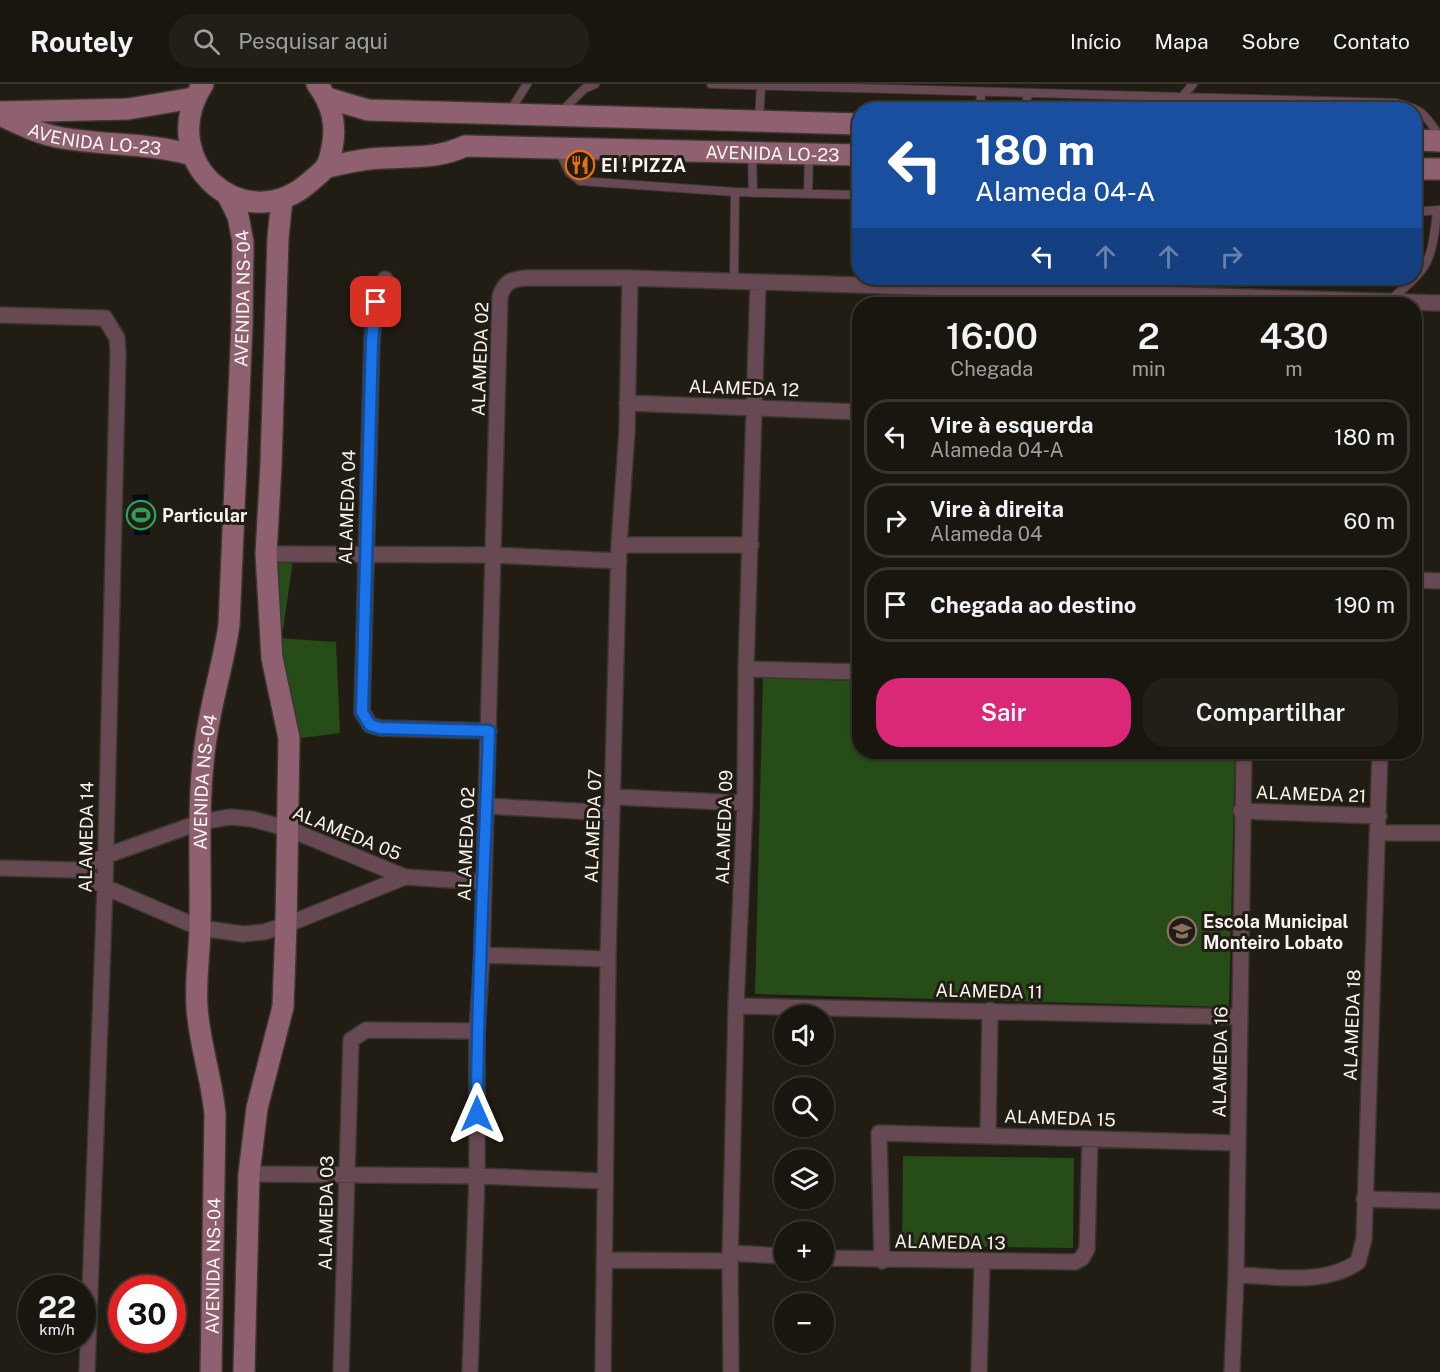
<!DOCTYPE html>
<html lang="pt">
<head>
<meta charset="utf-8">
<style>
	body { margin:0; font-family:"Public Sans",sans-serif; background:#221f18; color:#f1f3f6; height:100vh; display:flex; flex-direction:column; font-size:22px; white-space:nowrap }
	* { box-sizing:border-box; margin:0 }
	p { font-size:20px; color:#9f9f9e }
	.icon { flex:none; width:33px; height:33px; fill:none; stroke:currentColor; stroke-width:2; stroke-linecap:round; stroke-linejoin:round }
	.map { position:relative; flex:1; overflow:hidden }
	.drawer { position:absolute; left:852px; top:213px; width:570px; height:462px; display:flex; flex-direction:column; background:#19160f; border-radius:24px; box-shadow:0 2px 4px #0004,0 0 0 2px #37352f }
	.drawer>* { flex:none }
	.top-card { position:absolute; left:852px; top:18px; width:570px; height:183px; border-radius:24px; box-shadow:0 2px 4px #0004,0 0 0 2px #37352f; background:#1a4fa0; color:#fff; overflow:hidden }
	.controls { position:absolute; left:774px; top:921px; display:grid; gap:12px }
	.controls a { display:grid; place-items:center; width:60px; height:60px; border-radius:50%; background:#19160f; box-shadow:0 2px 4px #0004,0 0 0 2px #37352f; font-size:30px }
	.speed { position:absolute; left:18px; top:1191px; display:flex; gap:12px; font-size:30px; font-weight:700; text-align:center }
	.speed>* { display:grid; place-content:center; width:78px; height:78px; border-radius:50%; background:#19160f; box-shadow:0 2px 4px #0004,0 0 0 2px #37352f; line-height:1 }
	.speed small { font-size:15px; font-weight:400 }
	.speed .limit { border:9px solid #d22; background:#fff; color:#111 }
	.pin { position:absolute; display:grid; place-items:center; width:51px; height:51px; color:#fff; margin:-26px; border-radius:12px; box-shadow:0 3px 9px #0006 }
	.me { position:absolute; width:66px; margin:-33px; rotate:0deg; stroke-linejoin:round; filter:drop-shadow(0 0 4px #0008) }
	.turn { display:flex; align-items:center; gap:21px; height:126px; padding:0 24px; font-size:27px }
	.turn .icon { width:78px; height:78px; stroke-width:2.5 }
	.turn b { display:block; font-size:42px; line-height:51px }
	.lanes { display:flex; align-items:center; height:57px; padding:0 24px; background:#0003; justify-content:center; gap:30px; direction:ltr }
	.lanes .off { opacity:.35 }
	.eta { display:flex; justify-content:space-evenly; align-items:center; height:102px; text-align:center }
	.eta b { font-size:36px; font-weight:600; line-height:42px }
	.action { display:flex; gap:12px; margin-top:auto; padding:12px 24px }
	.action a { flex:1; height:69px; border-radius:24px; background:#db2777; color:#fff; font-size:24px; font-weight:600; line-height:69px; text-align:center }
	.action a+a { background:#221f18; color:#f1f3f6 }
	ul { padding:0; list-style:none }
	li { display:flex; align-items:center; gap:18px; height:75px; margin:0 12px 9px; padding:0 12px; border:3px solid #37352f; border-radius:24px }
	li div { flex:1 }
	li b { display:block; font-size:22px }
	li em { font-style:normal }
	header { display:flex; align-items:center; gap:36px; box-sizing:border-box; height:84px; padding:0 30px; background:#19160f; border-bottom:2px solid #37352f }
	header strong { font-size:28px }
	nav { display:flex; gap:33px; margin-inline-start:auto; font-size:21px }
	.search { width:420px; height:54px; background:#221f18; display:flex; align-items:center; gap:15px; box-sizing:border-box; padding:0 21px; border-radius:24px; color:#9f9f9e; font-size:22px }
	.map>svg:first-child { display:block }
	.green { fill:#264c17 }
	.water { fill:#000c18 }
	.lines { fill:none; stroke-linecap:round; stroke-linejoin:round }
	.lane-casing { stroke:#3b372e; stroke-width:10 }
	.street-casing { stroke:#3b372e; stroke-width:18 }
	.secondary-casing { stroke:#3b372e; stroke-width:24 }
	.lane { stroke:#664952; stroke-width:8 }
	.street { stroke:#664952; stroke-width:15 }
	.secondary { stroke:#8f606f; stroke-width:21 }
	.route-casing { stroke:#114b97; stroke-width:15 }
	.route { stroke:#1a73e8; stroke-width:10 }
	.labels { text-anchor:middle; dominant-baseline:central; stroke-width:6; stroke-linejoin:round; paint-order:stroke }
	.street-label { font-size:18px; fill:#f7f5ee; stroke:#211d14 }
	.poi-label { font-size:18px; font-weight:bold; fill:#f7f5ee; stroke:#211d14; text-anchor:start }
</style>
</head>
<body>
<header>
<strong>Routely</strong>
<div class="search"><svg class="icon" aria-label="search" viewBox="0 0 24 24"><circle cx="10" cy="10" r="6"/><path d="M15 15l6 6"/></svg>Pesquisar aqui</div>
<nav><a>Início</a><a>Mapa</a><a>Sobre</a><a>Contato</a></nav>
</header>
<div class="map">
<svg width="1440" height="1288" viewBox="0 0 1440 1288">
	<rect width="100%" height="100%" fill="#211d14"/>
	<path class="green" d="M 293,476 L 283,546 L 274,543 L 271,478 Z
		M 278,554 L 336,558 L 340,649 L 294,655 Z
		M 763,594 L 859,597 L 860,668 L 1235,668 L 1229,923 L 755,910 Z
		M 903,1072 L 1074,1074 L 1073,1164 L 902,1162 Z"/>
	<path class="water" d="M 148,410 L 150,451 L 134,451 L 133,411 Z"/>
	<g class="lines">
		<g class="lane-casing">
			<path id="lane" d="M 711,0 L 1396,19 C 1422,25 1426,31 1440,53
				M 1182,13 L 1193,0
				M 980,26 L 981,8
				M 1027,26 L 1027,9
				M 1211,26 L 1212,14
				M 1261,26 L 1261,16
				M 510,27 L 527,0
				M 562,27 L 584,5 L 595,0
				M 759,36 L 761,1
				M 558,65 L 569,88 L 580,97 L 735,108 L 860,111
				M 752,70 L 753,109
				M 808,110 L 809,72
				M 1414,128 L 1439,126
				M 734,198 L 735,108
				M 1111,209 L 1117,194
				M 1391,215 C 1430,183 1431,178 1437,129"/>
		</g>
		<g class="street-casing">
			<path id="street" d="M 385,195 L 376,218 L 372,255 L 362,628 L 370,641 L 380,644 L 489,647
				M 0,231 L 105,234 L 117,254 L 118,269 L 105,803 L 87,1288
				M 627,319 L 860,328
				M 619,461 L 751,461
				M 266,470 L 494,471 L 619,477
				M 1414,496 L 1440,497
				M 746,585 L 860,588
				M 614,713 L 745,719
				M 486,722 L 612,729
				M 1241,727 L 1379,732
				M 1379,749 L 1440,749
				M 0,784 L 77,786 L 105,803 L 200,844 L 243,850 L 264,848 L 286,841 L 405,793
				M 77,786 L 105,772 L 201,738 L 230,733 L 252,735 L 289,745 L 405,793 L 483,798
				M 482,871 L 608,875
				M 736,922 L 1240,933
				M 988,1051 L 990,926
				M 249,1090 L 477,1092 L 604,1097
				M 1364,1115 L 1440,1117
				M 731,1169 L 784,1172
				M 824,1174 L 1075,1178 L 1082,1174 L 1087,1165 L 1090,1055
				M 605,1176 L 730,1177
				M 882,1177 L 879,1049 L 1238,1059
				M 1236,1191 C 1276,1192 1324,1202 1358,1178 L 1364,1155 L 1380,668
				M 341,1288 L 351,956 L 366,946 L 477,947
				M 470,1288 L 477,1092 L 477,947 L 482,871 L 500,212 C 505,198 511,195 526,194 L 630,194 L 1440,219
				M 603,1288 L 608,875 L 619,461 L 627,347 L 630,194
				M 731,1288 L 730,1177 L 736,922 L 745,719 L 746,585 L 758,198
				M 979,1288 L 982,1178
				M 1232,1288 L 1236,1191 L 1244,668"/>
		</g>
		<g class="secondary-casing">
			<g id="secondary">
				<path d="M 203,0 C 153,78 245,157 311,97 C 326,84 328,84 332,64 C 337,40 332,20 317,0"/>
				<path d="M 327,14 L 368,26 L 860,40"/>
				<path d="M 0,28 L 128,25 L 194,14"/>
				<path id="s1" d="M 0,31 C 19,40 37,49 57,53 C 102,62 147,58 192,71"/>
				<path d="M 1414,56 L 1440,57"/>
				<path id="s2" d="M 328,83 C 347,79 365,74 383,74 C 412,72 438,75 465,62 L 860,71"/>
				<path d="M 1414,85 L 1440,85"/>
				<path id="s3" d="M 211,1288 L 215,1031 C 212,994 199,959 197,923 C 195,895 200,868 200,840 C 201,781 197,721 205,662 C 210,621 223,582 229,541 L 242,240 L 243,158 L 238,132 L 227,110"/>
				<path d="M 244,1288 L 249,1090 L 257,1024 L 283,923 L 286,841 L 289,654 L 272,574 L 266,470 L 271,381 L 278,154 L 282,115"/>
			</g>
		</g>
		<use href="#lane" class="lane"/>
		<use href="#street" class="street"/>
		<use href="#secondary" class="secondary"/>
	</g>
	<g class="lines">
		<g class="route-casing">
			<path id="route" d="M 376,218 L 372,255 L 362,628 L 370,641 L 380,644 L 489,647 C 485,774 477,902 477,1030"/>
		</g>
		<use href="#route" class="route"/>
	</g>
	<defs>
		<g id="restaurant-ring" transform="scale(1.5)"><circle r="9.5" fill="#211d14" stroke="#e8710a" stroke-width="1.5"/><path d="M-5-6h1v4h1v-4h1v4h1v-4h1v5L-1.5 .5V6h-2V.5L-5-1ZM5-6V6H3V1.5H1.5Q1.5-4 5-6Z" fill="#e8710a"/></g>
		<g id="stadium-ring" transform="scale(1.5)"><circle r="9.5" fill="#211d14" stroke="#2e9e5b" stroke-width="1.5"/><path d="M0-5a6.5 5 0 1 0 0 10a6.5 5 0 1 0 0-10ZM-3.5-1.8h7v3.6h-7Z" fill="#2e9e5b"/></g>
		<g id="school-ring" transform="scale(1.5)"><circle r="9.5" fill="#211d14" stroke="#8d6e63" stroke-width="1.5"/><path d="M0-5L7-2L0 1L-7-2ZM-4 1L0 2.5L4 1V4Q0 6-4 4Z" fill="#8d6e63"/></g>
	</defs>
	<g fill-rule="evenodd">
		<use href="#restaurant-ring" x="580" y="81"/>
		<use href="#stadium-ring" x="141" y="431"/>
		<use href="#school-ring" x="1182" y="847"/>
	</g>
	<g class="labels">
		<g class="street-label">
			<text stroke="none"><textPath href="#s1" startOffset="99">AVENIDA LO-23</textPath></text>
			<text stroke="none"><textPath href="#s2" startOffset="447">AVENIDA LO-23</textPath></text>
			<text stroke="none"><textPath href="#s3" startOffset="1078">AVENIDA NS-04</textPath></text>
			<text transform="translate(480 275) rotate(-88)">ALAMEDA 02</text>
			<text transform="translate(744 304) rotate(2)">ALAMEDA 12</text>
			<text transform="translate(347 423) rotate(-88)">ALAMEDA 04</text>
			<text stroke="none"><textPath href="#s3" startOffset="592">AVENIDA NS-04</textPath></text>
			<text transform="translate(1311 710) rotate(2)">ALAMEDA 21</text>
			<text transform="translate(593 742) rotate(-88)">ALAMEDA 07</text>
			<text transform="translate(724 743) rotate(-88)">ALAMEDA 09</text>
			<text transform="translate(347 749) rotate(22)">ALAMEDA 05</text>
			<text transform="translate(86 753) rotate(-89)">ALAMEDA 14</text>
			<text transform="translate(466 760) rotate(-88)">ALAMEDA 02</text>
			<text transform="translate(989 907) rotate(1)">ALAMEDA 11</text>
			<text transform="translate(1352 941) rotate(-88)">ALAMEDA 18</text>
			<text transform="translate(1220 978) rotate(-89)">ALAMEDA 16</text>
			<text transform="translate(1060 1034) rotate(2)">ALAMEDA 15</text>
			<text transform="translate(326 1129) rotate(-89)">ALAMEDA 03</text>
			<text transform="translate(950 1158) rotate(1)">ALAMEDA 13</text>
			<text stroke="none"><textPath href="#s3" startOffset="106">AVENIDA NS-04</textPath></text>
		</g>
		<g class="poi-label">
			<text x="601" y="81">EI ! PIZZA</text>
			<text x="162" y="431">Particular</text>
			<text x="1203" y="837">Escola Municipal<tspan x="1203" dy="21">Monteiro Lobato</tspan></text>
		</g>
	</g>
</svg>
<div class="controls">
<a><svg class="icon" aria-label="sound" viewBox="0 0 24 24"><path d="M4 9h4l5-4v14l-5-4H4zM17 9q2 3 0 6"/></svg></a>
<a><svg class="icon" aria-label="search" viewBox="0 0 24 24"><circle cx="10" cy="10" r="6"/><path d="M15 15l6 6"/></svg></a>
<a><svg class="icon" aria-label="layers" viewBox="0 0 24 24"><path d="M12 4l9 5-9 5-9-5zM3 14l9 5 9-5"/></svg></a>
<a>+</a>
<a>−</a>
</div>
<div class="speed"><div>22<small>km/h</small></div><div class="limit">30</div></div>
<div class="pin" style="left:376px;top:218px;background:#d93025"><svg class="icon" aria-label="arrive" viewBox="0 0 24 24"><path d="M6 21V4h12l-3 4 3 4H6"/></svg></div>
<svg class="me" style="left:477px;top:1030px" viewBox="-20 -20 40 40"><path d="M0-17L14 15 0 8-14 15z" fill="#1a73e8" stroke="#fff" stroke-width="4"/></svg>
<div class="top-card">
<div class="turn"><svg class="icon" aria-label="left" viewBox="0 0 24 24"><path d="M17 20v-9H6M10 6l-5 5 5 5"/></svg><div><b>180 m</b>Alameda 04-A</div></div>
<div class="lanes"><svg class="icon" aria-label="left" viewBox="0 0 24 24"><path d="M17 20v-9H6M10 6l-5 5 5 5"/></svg><svg class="icon off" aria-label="ahead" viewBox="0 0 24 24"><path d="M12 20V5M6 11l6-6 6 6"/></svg><svg class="icon off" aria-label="ahead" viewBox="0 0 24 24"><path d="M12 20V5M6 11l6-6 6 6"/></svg><svg class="icon off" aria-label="right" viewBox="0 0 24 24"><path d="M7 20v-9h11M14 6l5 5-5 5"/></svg></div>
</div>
<section class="drawer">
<div class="eta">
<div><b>16:00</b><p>Chegada</p></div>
<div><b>2</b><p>min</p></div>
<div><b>430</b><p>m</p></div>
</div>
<ul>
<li><svg class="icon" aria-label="left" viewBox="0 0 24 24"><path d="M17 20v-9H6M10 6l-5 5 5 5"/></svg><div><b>Vire à esquerda</b><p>Alameda 04-A</p></div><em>180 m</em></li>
<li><svg class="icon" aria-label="right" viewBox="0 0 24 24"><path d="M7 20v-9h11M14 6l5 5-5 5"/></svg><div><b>Vire à direita</b><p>Alameda 04</p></div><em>60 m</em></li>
<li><svg class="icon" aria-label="arrive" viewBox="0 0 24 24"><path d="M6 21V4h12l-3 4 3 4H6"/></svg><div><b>Chegada ao destino</b></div><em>190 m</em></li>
</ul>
<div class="action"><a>Sair</a><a>Compartilhar</a></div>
</section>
</div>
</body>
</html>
